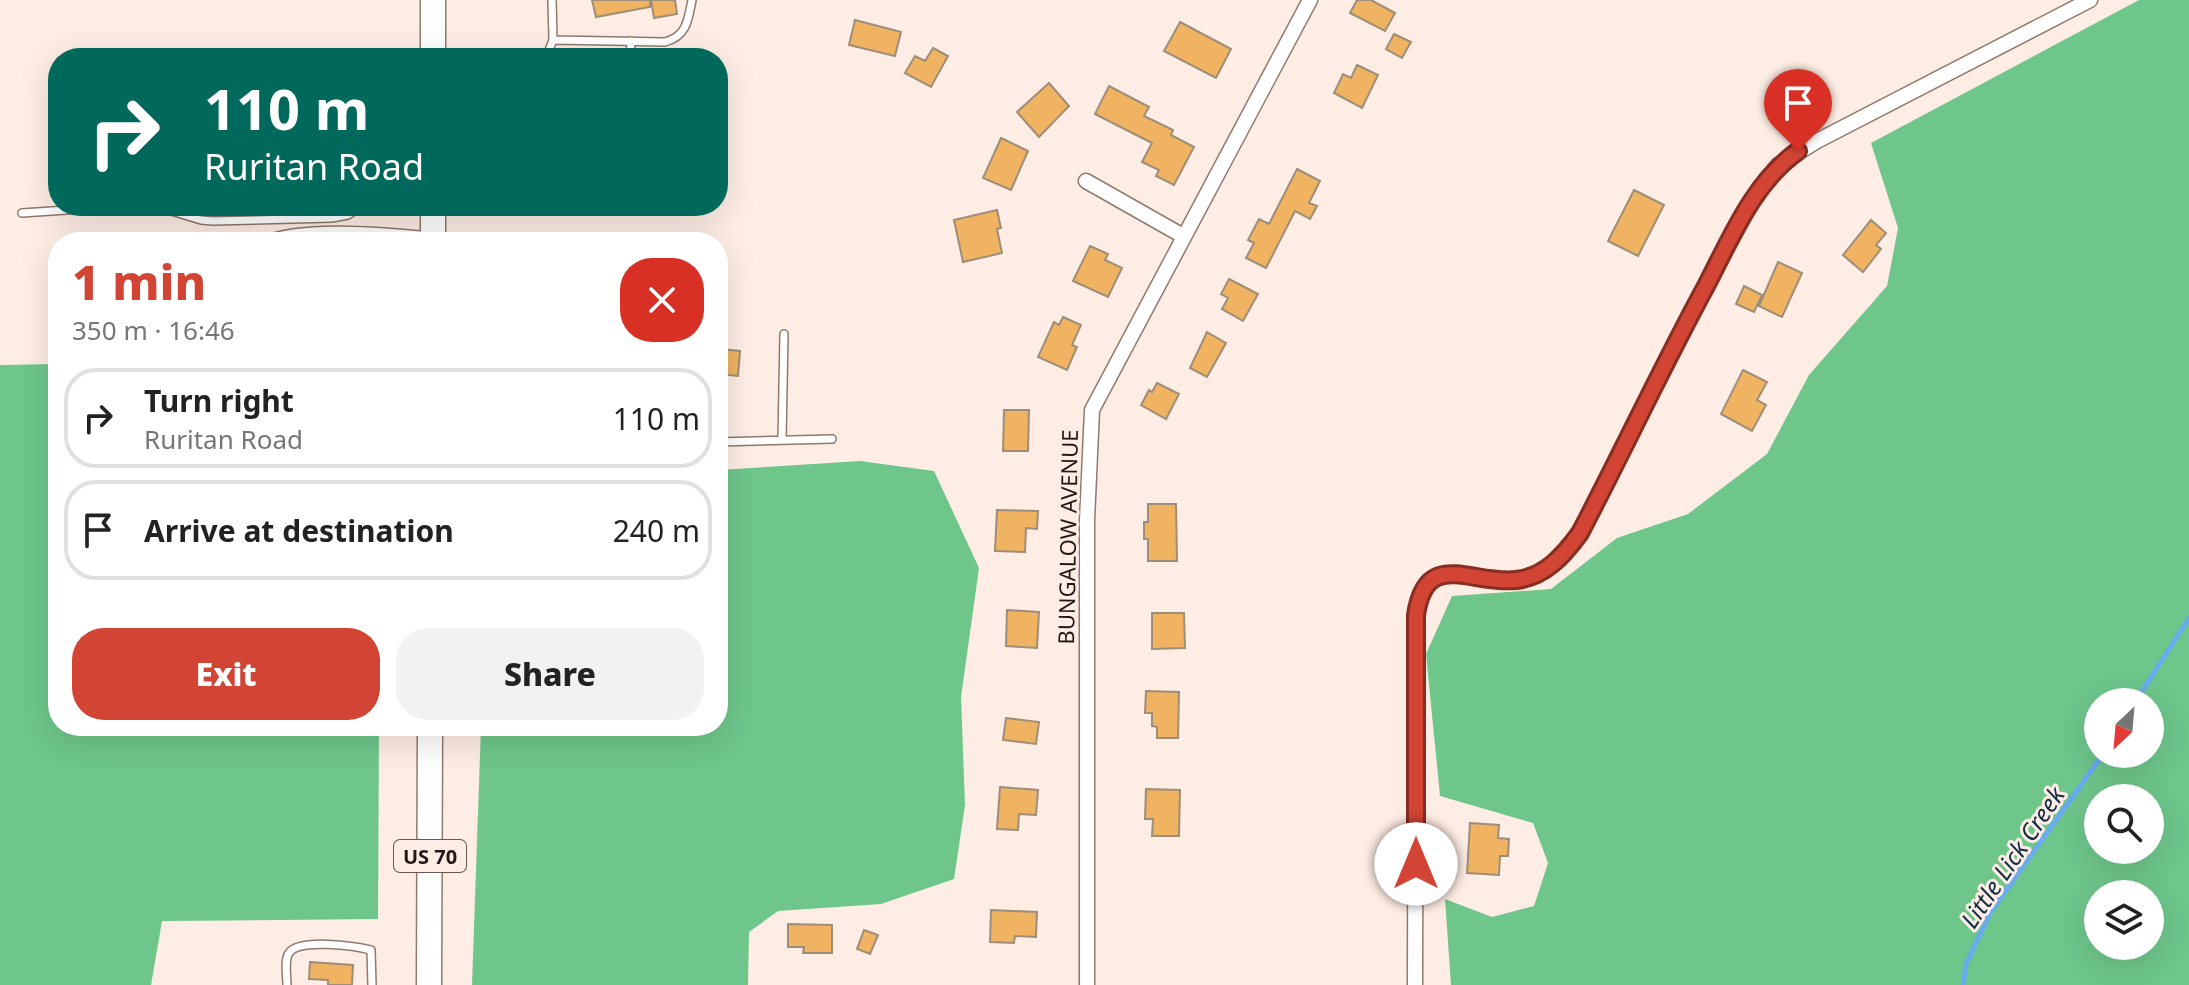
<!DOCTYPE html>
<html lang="en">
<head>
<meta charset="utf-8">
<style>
	body { margin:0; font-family:"Noto Sans",sans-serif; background:#f2f2f2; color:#222; height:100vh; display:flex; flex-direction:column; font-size:30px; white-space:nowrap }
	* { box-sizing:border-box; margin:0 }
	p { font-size:26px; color:#767676 }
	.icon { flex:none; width:44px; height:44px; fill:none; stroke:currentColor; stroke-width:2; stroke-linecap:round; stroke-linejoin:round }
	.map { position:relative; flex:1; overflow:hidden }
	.sheet { position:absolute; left:48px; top:232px; width:680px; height:504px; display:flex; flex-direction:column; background:#fff; border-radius:32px; box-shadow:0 8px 32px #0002 }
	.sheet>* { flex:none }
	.guide { position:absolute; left:48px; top:48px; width:680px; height:168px; border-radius:32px; box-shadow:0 8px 32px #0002; background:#00695c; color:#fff; overflow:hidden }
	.needle { width:52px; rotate:206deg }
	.fabs { position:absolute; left:2084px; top:688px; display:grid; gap:16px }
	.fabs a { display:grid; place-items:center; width:80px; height:80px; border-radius:50%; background:#fff; box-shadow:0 8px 32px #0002; font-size:40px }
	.pin { position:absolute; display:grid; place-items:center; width:68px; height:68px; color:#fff; margin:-82px -34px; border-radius:50% 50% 50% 0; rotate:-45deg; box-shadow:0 0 8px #0007 }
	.pin .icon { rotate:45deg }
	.me { position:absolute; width:88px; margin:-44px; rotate:0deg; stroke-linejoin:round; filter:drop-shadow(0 0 6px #0008) }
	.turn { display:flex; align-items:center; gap:28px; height:168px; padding:0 24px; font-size:36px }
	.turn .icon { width:104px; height:104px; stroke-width:2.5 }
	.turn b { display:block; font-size:56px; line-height:68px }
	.round { display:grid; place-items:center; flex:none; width:84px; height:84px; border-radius:32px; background:#f2f2f2 }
	.overview { display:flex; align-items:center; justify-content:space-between; height:136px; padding:0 24px }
	h1 { font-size:48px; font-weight:800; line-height:60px; color:#d24535 }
	.primary-button { display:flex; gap:16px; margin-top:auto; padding:16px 24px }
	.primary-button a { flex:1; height:92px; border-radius:32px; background:#d24535; color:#fff; font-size:32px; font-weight:800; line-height:92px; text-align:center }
	.primary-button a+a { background:#f2f2f2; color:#222 }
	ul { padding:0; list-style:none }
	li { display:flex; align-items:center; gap:24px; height:100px; margin:0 16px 12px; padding:0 8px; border:4px solid #e0e0e0; border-radius:32px }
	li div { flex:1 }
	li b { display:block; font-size:30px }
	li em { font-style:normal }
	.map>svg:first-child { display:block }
	.forest { fill:#6ec68b; fill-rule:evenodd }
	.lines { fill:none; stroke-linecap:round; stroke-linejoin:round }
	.stream { stroke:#68abef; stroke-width:5 }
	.building { fill:#f0b362; stroke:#9e8d78; stroke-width:2 }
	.lane-casing { stroke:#91796c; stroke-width:10 }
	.street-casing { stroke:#91796c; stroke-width:17 }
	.highway-casing { stroke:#91796c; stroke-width:27 }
	.lane { stroke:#fff; stroke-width:7 }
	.street { stroke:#fff; stroke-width:14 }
	.highway { stroke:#fff; stroke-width:24 }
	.route-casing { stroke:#882d22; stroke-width:20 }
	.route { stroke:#d24535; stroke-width:14 }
	.labels { text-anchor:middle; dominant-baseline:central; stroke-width:6; stroke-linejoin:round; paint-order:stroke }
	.shield { fill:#feede4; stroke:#655952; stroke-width:2 }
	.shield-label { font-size:20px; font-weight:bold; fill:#231914 }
	.street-label { font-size:22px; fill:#231914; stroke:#feede4 }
	.water-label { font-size:24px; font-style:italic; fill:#0f2b46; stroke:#feede4 }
</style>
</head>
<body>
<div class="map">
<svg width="2189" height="985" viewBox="0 0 2189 985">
	<rect width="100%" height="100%" fill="#feede4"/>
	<path class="forest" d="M 2139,0 L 2189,0 L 2189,985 L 1451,985 L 1445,899 L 1492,917 L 1534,906 L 1548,863 L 1533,823 L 1440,796 L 1426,654 L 1452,596 L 1551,589 L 1617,538 L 1688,514 L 1767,454 L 1809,375 L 1887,286 L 1898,228 L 1871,143 ZM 2098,702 L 2150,702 L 2150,754 L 2098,754 ZM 2098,798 L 2150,798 L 2150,850 L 2098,850 ZM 2098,894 L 2150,894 L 2150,946 L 2098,946 Z
		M 58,364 L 58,726 L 379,726 L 378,919 L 162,921 L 151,985 L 0,985 L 0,365 Z
		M 860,461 L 934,471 L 979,568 L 961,697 L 965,805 L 954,879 L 881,904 L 778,911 L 749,932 L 748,985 L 472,985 L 481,726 L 718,726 L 719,470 Z"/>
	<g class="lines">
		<path class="stream" d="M 2135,702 L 2189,618
			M 1963,985 L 1966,964 L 1990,913 L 2103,754"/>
	</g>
	<path class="building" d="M 592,0 L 650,0 L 650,7 L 596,17 Z
		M 651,0 L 675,0 L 677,14 L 654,18 Z
		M 1357,0 L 1371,0 L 1395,13 L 1385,31 L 1350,13 Z
		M 855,20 L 901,32 L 895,56 L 849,45 Z
		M 1180,22 L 1231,49 L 1216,78 L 1164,51 Z
		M 1394,34 L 1411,42 L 1402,58 L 1386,49 Z
		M 933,48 L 948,56 L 931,87 L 905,73 L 915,56 L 925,61 Z
		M 1357,65 L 1378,75 L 1362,108 L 1334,93 L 1343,74 L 1351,78 Z
		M 1049,83 L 1069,106 L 1039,137 L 1017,112 Z
		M 1109,86 L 1149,107 L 1144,116 L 1173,130 L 1171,135 L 1194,147 L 1174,185 L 1156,176 L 1159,170 L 1142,162 L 1152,143 L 1095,114 Z
		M 1001,138 L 1028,151 L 1011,190 L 983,178 Z
		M 1297,169 L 1320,181 L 1309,203 L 1317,206 L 1310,219 L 1295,211 L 1266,268 L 1246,258 L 1254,243 L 1248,240 L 1259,219 L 1269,224 Z
		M 1634,190 L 1664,205 L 1638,256 L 1608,241 Z
		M 997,210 L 1001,228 L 997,229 L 1002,253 L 963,262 L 954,220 Z
		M 1871,220 L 1886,233 L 1876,245 L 1881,249 L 1863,272 L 1843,255 Z
		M 1090,246 L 1108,254 L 1105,260 L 1122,268 L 1108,297 L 1073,281 Z
		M 1778,262 L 1802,273 L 1782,317 L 1759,306 Z
		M 1229,279 L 1258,294 L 1243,321 L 1222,309 L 1228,298 L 1221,294 Z
		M 1744,286 L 1762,295 L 1754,312 L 1736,304 Z
		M 1063,317 L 1081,325 L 1072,345 L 1077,347 L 1067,370 L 1038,357 L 1054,322 L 1059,325 Z
		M 1207,332 L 1226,343 L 1207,377 L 1190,368 Z
		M 720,349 L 740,351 L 738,376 L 718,374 Z
		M 1743,370 L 1767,382 L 1757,400 L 1766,405 L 1752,431 L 1721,414 Z
		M 1157,383 L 1179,394 L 1166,419 L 1141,405 L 1149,390 L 1152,392 Z
		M 1004,410 L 1029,410 L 1028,451 L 1003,451 Z
		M 1148,504 L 1176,504 L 1177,561 L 1148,561 L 1148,539 L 1144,539 L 1144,522 L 1148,522 Z
		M 997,510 L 1038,511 L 1037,529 L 1026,528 L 1025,552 L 995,551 Z
		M 1007,610 L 1039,612 L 1037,648 L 1006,646 Z
		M 1152,613 L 1184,613 L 1185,648 L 1152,649 Z
		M 1146,691 L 1179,692 L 1178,738 L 1157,738 L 1157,727 L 1152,726 L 1152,713 L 1145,713 Z
		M 1006,718 L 1039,722 L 1036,744 L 1003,740 Z
		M 1000,787 L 1038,790 L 1036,815 L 1019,814 L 1018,830 L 997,829 Z
		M 1146,789 L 1180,790 L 1179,836 L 1152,836 L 1153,819 L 1145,819 Z
		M 1470,823 L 1499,825 L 1498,838 L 1509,839 L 1508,856 L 1500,856 L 1499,875 L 1467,873 Z
		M 991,910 L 1037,912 L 1036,937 L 1015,936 L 1014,943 L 990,942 Z
		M 788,924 L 832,925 L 832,953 L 803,953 L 804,947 L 788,947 Z
		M 864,930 L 878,935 L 870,954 L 857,949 Z
		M 310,962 L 353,965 L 352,985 L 328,985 L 328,980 L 309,979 Z"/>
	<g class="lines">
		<g class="lane-casing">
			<path id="lane" d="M 553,40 L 665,42 C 687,36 688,20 692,0
				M 546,58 L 553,40 L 552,0
				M 630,58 L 631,41
				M 155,206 L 201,220 L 213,221 L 332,218 L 348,215 L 361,206
				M 22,213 L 126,206
				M 261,242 C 299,223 387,232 431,236
				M 782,440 L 784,334
				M 718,442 L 832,439
				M 287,985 C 287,976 284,960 289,953 C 299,938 355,946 371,950 L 372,985"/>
		</g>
		<g class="street-casing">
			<path id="street" d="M 1086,181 L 1183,236
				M 1087,985 L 1087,520 L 1092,410 L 1310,0
				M 1415,985 L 1416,615 C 1425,548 1472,585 1516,580 C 1545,577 1564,555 1580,533 L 1690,316 L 1746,213 L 1766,180 L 1778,165 L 1817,141 L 2090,0"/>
		</g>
		<g class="highway-casing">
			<path id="highway" d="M 433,58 L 433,0
				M 433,206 L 433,242
				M 429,985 L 430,726"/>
		</g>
		<use href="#lane" class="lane"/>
		<use href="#street" class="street"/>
		<use href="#highway" class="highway"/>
	</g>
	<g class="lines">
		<g class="route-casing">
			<path id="route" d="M 1416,864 L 1416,615 C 1426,548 1471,585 1516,580 C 1545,577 1564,555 1580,533 C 1623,451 1662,367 1706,286 C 1731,238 1753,183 1798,151"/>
		</g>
		<use href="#route" class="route"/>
	</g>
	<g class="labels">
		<rect class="shield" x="394" y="840" width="72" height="32" rx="6"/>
		<g class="shield-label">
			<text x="430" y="856">US 70</text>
		</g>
		<g class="street-label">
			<text transform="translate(1067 537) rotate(-89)">BUNGALOW AVENUE</text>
		</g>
		<g class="water-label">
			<text transform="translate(2012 857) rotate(-56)">Little Lick Creek</text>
		</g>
	</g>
</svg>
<div class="fabs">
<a><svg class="needle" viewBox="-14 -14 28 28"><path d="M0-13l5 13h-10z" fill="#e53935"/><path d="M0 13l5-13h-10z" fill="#767676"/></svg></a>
<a><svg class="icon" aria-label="search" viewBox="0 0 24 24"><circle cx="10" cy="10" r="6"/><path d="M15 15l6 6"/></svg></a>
<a><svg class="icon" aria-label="layers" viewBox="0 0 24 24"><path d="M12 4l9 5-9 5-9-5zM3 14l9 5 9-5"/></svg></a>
</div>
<div class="pin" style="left:1798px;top:151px;background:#d93025"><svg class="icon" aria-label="arrive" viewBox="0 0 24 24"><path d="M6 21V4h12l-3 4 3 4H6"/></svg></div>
<svg class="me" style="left:1416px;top:864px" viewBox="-20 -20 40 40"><circle r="19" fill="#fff"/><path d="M0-13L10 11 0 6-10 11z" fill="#d24535"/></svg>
<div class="guide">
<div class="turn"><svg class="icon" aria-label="right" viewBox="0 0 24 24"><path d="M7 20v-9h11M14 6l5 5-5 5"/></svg><div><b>110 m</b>Ruritan Road</div></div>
</div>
<section class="sheet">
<div class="overview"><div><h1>1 min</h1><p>350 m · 16:46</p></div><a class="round" style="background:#d93025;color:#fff"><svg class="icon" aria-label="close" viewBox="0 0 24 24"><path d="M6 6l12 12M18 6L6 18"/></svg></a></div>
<ul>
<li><svg class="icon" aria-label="right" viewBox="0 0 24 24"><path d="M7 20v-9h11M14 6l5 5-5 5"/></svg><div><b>Turn right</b><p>Ruritan Road</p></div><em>110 m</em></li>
<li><svg class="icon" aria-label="arrive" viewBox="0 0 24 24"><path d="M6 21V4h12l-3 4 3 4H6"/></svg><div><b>Arrive at destination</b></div><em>240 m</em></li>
</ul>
<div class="primary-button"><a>Exit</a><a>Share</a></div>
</section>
</div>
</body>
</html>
